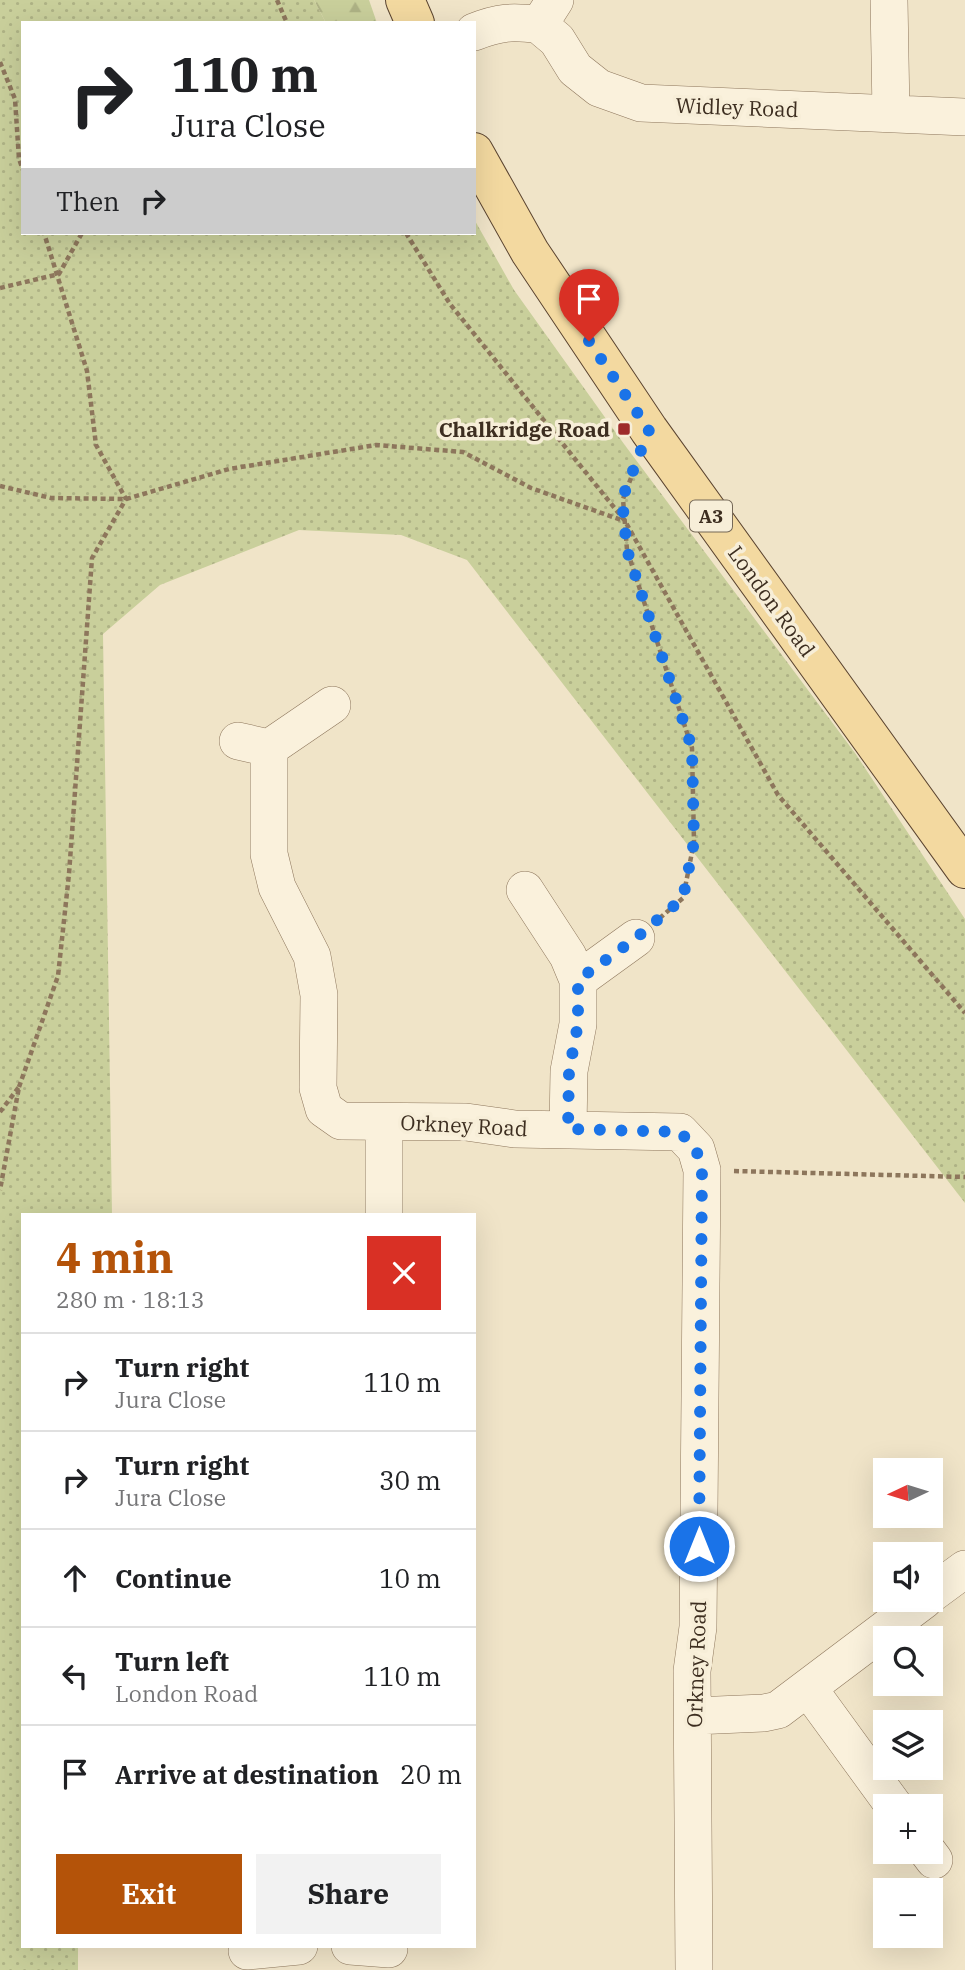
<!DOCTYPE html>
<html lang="en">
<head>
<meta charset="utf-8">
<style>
	body { margin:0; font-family:"IBM Plex Serif",serif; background:#f2f2f2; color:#202124; height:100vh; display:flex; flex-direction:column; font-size:26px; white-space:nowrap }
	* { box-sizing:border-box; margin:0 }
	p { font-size:23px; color:#757577 }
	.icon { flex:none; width:38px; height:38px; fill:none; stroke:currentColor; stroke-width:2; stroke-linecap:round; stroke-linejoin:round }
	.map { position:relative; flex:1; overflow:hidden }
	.sheet { position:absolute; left:21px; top:1213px; width:455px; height:735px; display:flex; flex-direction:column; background:#fff; border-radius:0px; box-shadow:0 7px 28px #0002 }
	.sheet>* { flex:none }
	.hud { position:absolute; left:21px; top:21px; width:455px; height:214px; border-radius:0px; box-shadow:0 7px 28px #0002; background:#fff; color:#202124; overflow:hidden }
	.needle { width:46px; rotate:266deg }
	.fabs { position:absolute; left:873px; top:1458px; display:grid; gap:14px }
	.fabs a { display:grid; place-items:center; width:70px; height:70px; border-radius:0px; background:#fff; box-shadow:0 7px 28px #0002; font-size:35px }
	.pin { position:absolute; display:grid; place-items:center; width:60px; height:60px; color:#fff; margin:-72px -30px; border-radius:50% 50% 50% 0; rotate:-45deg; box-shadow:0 0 7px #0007 }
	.pin .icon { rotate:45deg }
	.me { position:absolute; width:77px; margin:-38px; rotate:0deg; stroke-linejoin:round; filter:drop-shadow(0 0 5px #0008) }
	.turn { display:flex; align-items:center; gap:24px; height:147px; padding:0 35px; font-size:32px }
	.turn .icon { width:91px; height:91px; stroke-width:2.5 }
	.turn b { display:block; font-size:49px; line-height:60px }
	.then { display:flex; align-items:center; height:66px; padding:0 35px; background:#0003; gap:14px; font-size:26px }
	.round { display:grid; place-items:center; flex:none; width:74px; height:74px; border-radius:0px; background:#f2f2f2 }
	.headline { display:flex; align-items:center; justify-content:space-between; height:119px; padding:0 35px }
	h1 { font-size:42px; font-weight:800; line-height:52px; color:#b45309 }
	.cta { display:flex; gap:14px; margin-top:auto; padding:14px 35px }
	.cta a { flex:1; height:80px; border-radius:0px; background:#b45309; color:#fff; font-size:28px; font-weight:800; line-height:80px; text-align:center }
	.cta a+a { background:#f2f2f2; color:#202124 }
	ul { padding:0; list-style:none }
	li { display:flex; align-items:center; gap:21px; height:98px; padding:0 35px; border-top:2px solid #e0e0e0 }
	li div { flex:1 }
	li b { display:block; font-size:26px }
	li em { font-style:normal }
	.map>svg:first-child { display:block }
	.grass { fill:url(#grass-dots) }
	.forest { fill:url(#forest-firs) }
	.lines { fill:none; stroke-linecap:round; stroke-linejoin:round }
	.minor-casing { stroke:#8d765c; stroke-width:38 }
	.major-casing { stroke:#5b4430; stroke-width:40 }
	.path { stroke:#8d765c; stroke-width:4.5; stroke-dasharray:5 3.5; stroke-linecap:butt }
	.minor { stroke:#faf1dc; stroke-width:37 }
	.major { stroke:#f3d9a0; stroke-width:38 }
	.route { stroke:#1a73e8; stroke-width:12; stroke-dasharray:0 21.6 }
	.poi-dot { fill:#9e2a2b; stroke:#f7eed8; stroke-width:2.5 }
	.labels { text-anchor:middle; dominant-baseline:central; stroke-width:7; stroke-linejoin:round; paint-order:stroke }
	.shield { fill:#f7eed8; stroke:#756857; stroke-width:2 }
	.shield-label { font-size:19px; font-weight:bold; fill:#3d2e20 }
	.street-label { font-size:21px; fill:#3d2e20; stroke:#f7eed8 }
	.poi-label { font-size:21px; font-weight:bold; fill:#3d2e20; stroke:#f7eed8; text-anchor:end }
</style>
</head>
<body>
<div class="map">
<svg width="965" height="1970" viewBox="0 0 965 1970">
	<defs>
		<pattern id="grass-dots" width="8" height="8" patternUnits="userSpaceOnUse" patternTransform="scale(1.75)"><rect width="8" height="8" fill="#c9cf9b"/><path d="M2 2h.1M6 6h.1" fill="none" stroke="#aeb285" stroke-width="1.8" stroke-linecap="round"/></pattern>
		<pattern id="forest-firs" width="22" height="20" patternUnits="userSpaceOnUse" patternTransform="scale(1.75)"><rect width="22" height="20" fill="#c9cf9b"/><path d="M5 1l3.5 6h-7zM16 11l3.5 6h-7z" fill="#aeb285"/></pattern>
	</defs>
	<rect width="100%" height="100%" fill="#f0e4c8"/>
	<path class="grass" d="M 0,0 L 314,0 L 326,23 L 23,23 L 23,233 L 474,233 L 474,219 L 514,290 L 624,444 L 855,753 L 965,919 L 965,1203 L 467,560 L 401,535 L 299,530 L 160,585 L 103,634 L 112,1214 L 23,1214 L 23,1946 L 78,1946 L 78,1970 L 0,1970 Z"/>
	<path class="forest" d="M 314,0 L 369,0 L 377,23 L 326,23 Z"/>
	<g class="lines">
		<g class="minor-casing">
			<path id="minor" d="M 889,0 L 891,113
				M 539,25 L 557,40 L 575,69 L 599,88 L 641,103 L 965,117
				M 474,32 C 499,22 513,21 539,25 L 555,0
				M 332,705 L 269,748 L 269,854 L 277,887 L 312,956 L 319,995 L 318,1088 L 324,1109 L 341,1121 L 466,1122 L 515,1129 L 680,1132 L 696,1149 L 702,1170 L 698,1627 L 692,1671 L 694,1970
				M 238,741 L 269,748
				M 525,890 L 568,956 L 578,980 L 578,1024 L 569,1071 L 568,1129
				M 578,980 L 636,938
				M 384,1214 L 384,1122
				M 931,1594 L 965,1569
				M 808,1688 L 894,1806
				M 694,1716 L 764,1713 L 778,1710 L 924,1600
				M 928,1852 L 934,1860
				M 350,1946 L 389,1949
				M 247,1951 L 299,1946"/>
		</g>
		<g class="major-casing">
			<path id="major" d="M 405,0 L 415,23
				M 474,152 L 530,252 L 649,430 L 965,869"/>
		</g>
		<path class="path" d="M 277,0 L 287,23
			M 0,62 L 15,99 L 19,159 L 23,170
			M 406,233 L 450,304 L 625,521 L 778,795 L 965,1013
			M 0,288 L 59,274 L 82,233
			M 634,470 L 623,499 L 627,550 L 692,748 L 694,842 L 683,898 L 661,917
			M 0,486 L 51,498 L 126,499 L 229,469 L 376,445 L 463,452 L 531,488 L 624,521
			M 19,1087 L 58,976 L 69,874 L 92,558 L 126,499 L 96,445 L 87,371 L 44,233
			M 0,1112 L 19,1087 L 0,1190
			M 734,1171 L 965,1177"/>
		<use href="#minor" class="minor"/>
		<use href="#major" class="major"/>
	</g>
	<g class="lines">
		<path class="route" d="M 589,341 L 649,430 L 622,499 L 627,550 L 692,748 L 694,842 L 683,898 L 636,938 L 578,980 L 578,1024 L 569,1071 L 568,1129 L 680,1132 L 696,1149 L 702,1170 L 699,1546"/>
	</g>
	<rect class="poi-dot" x="617" y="422" width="14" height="14" rx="3.5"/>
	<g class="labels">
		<rect class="shield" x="690" y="500.5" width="42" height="31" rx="5"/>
		<g class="shield-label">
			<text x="711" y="516">A3</text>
		</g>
		<g class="street-label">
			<text transform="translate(737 107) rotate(2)">Widley Road</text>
			<text transform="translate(772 601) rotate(54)">London Road</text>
			<text transform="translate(464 1125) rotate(3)">Orkney Road</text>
			<text transform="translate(696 1664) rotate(-88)">Orkney Road</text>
		</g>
		<g class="poi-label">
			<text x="610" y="429">Chalkridge Road</text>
		</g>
	</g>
</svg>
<div class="fabs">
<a><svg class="needle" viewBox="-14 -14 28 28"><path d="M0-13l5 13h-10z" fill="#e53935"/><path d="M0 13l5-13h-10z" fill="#757577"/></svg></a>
<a><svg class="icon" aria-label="sound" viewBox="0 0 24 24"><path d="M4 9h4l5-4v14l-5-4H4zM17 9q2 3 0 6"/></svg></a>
<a><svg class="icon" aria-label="search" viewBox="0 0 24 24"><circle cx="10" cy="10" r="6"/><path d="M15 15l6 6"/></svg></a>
<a><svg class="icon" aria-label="layers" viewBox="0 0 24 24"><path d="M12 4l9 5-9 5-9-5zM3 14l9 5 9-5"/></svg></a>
<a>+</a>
<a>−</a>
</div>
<div class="pin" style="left:589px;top:341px;background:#d93025"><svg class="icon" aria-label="arrive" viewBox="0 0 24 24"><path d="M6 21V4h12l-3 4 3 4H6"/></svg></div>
<svg class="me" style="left:699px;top:1546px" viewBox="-20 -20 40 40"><circle r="17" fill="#1a73e8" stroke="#fff" stroke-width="3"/><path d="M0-11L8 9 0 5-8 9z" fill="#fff"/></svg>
<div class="hud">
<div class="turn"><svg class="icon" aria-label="right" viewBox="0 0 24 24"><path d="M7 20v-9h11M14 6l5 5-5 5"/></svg><div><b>110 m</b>Jura Close</div></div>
<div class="then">Then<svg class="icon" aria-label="right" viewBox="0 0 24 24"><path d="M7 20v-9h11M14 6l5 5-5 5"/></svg></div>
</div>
<section class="sheet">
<div class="headline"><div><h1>4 min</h1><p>280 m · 18:13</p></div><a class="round" style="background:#d93025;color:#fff"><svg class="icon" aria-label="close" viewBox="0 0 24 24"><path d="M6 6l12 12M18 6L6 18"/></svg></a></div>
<ul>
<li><svg class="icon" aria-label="right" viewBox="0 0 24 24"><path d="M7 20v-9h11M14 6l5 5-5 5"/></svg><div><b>Turn right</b><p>Jura Close</p></div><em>110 m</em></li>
<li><svg class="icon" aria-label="right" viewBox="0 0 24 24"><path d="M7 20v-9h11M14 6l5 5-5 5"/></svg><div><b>Turn right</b><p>Jura Close</p></div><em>30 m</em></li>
<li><svg class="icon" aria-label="ahead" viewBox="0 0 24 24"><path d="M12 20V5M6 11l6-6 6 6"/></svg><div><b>Continue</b></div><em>10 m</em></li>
<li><svg class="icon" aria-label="left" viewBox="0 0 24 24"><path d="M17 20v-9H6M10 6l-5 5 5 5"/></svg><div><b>Turn left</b><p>London Road</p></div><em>110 m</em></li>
<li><svg class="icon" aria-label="arrive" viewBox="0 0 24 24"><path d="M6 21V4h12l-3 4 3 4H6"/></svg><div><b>Arrive at destination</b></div><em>20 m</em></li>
</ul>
<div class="cta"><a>Exit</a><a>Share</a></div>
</section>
</div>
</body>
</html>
